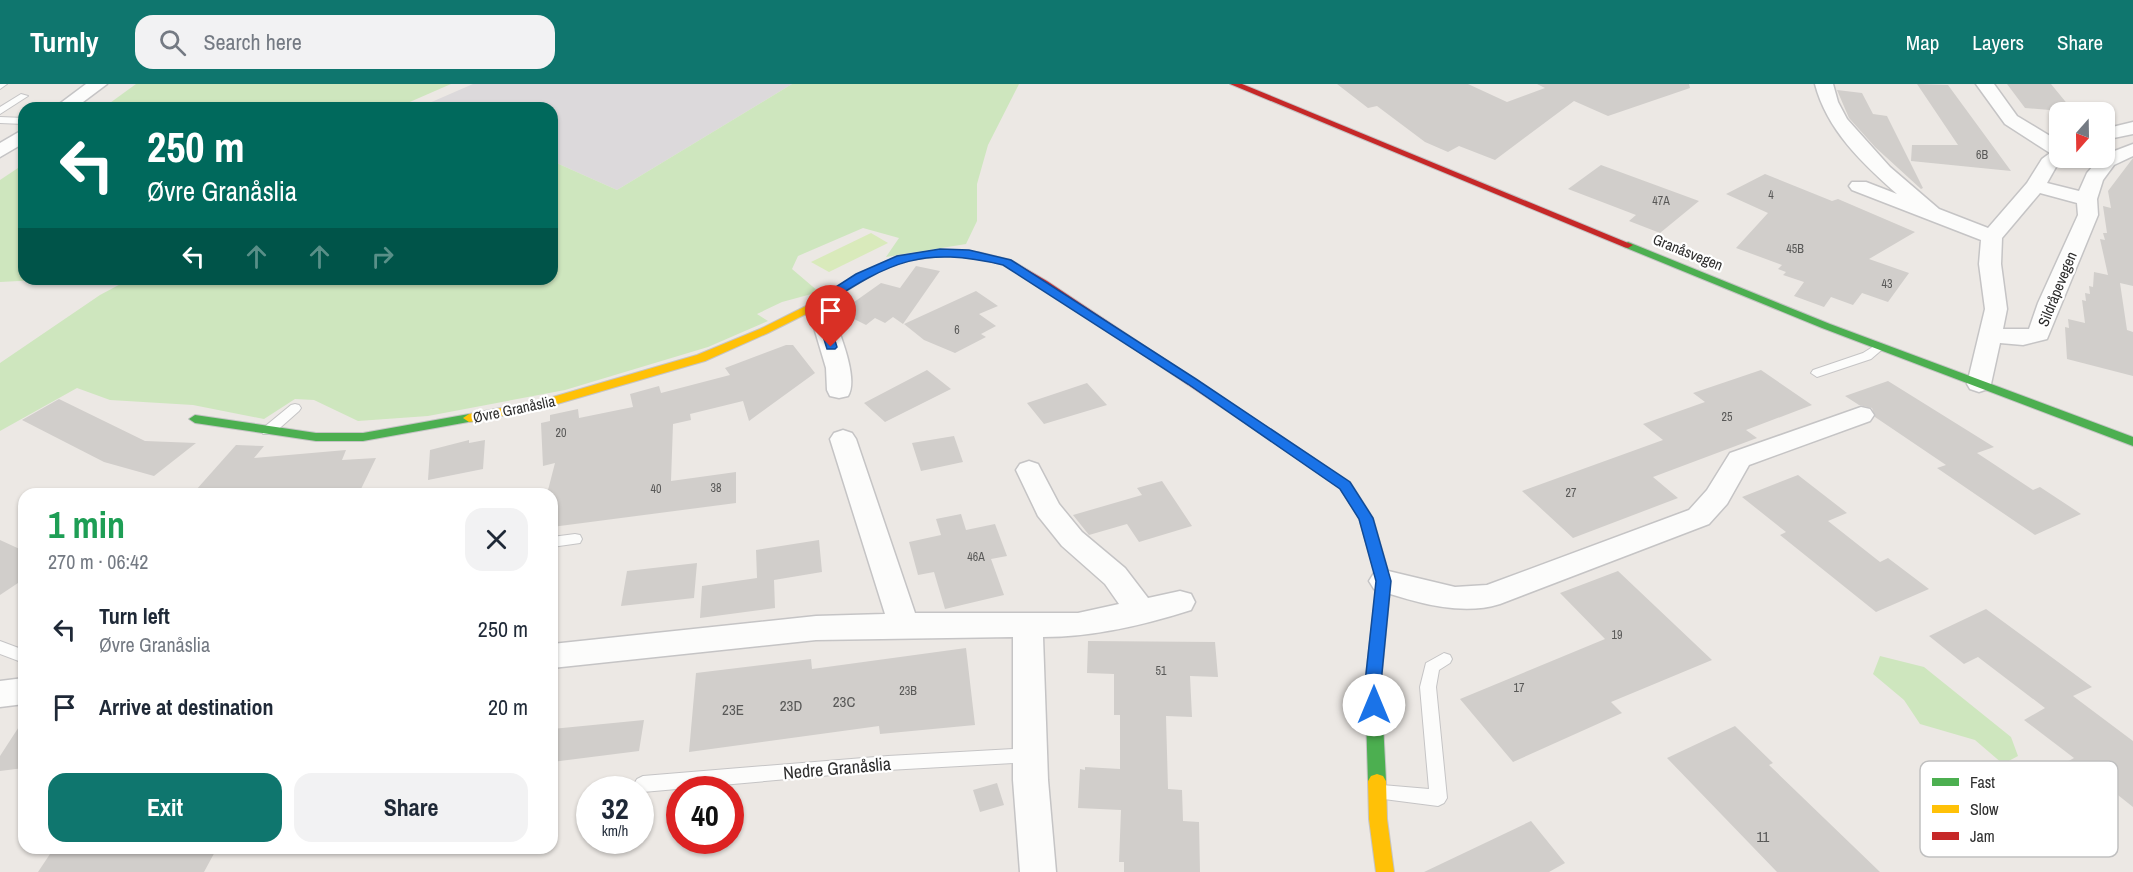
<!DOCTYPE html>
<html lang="en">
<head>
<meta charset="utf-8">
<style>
	body { margin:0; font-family:"Archivo Narrow",sans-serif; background:#f2f2f3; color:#1f2937; height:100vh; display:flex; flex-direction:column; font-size:22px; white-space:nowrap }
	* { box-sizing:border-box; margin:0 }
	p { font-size:20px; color:#747a83 }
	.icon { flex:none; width:33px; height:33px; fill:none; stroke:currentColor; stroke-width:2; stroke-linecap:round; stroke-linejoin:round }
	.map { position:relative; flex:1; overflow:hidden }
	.sheet { position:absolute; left:18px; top:404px; width:540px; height:366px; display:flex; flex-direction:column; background:#fff; border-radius:18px; box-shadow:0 2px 4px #0004 }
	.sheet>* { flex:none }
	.banner { position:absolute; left:18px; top:18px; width:540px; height:183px; border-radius:18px; box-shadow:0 2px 4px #0004; background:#00695c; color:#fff; overflow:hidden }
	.needle { width:39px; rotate:200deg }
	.tools { position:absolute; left:2049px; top:18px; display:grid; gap:12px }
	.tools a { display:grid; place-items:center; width:66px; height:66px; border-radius:12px; background:#fff; box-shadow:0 2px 4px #0004; font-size:30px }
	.speed { position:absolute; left:576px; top:692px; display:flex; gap:12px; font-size:30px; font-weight:700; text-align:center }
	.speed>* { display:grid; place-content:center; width:78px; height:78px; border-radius:50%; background:#fff; box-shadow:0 2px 4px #0004; line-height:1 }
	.speed small { font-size:15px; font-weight:400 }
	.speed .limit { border:9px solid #d22; background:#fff; color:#111 }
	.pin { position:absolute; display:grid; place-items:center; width:51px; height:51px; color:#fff; margin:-62px -26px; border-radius:50% 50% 50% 0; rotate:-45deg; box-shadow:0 0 6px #0007 }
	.pin .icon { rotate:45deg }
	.me { position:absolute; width:66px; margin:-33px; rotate:0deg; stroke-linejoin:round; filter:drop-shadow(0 0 4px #0008) }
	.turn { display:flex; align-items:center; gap:21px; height:126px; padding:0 30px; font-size:27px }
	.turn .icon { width:78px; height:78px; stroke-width:2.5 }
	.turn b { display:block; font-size:42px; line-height:51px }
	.lanes { display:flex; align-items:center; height:57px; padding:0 30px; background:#0003; justify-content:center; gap:30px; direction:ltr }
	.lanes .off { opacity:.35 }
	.round { display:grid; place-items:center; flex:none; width:63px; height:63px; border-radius:18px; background:#f2f2f3 }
	.headline { display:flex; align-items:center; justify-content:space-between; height:102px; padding:0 30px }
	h1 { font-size:36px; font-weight:800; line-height:45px; color:#1e9e55 }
	.button { display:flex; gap:12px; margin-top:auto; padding:12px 30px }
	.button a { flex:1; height:69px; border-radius:18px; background:#0f766e; color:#fff; font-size:24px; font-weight:800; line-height:69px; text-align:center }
	.button a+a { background:#f2f2f3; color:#1f2937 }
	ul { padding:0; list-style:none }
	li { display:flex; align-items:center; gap:18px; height:78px; padding:0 30px }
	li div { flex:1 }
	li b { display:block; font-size:22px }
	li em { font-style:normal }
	header { display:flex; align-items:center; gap:36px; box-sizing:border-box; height:84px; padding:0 30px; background:#0f766e; color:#fff }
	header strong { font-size:28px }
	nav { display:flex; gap:33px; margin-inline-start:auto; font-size:21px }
	.search { width:420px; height:54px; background:#f2f2f3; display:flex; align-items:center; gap:15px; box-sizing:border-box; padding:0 21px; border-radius:18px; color:#747a83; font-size:22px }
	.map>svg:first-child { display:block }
	.industrial { fill:#dcd9db }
	.green { fill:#cee6be }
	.pitch { fill:#d9eabb }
	.building { fill:#d1cecb }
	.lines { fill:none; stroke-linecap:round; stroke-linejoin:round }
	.lane-casing { stroke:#c5c4c5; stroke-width:2 }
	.street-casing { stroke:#c5c4c5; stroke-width:3 }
	.fast-casing { stroke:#c5c4c5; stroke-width:2 }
	.slow-casing { stroke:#c5c4c5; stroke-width:2 }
	.jam-casing { stroke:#c5c4c5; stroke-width:2 }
	.lane { fill:#fcfcfb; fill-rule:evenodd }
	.street { fill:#fcfcfb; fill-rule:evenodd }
	.fast { fill:#4caf50; fill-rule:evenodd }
	.slow { fill:#ffc107; fill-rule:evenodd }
	.jam { fill:#c62828; fill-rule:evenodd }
	.route { fill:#1a73e8; stroke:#114b97; stroke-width:1.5 }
	.labels { text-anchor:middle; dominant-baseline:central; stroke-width:4.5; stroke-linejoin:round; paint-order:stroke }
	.number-label { font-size:12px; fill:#585857 }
	.street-label { font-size:15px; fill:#2e2e2e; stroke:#fff }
	.near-number-label { font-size:15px; fill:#585857 }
	.near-street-label { font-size:18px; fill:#2e2e2e; stroke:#fff }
	.key { fill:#fff; stroke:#c0c0c0; stroke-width:1.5 }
	.key-label { font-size:16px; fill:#2e2e2e }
</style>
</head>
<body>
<header>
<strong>Turnly</strong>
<div class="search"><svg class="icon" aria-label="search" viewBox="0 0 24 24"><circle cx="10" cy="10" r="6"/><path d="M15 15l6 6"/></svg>Search here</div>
<nav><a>Map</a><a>Layers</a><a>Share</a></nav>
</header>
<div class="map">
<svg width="2133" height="788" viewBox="0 0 2133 788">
	<rect width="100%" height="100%" fill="#ece8e4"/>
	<path class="industrial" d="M 473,0 L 792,0 L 617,106 L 552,77 L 552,24 L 437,24 L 427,20 Z"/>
	<path class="green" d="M 136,0 L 451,0 L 396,24 L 103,24 Z
		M 792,0 L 1019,0 L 988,61 L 977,100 L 977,137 L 966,160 L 886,173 L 899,154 L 863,144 L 798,172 L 792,185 L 819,208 L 782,218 L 757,230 L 768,237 L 708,263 L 565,306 L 428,332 L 358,337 L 314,316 L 295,315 L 264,335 L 193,321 L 110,316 L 77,304 L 0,347 L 0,279 L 100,211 L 130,195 L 552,195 L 552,77 L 617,106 Z
		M 24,80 L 24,195 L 58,195 L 0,198 L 0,96 Z
		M 1880,572 L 1924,583 L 2011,653 L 2018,672 L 2003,680 L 1975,656 L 1920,640 L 1904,616 L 1873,590 Z"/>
	<path class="pitch" d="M 871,149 L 888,159 L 829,188 L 811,178 Z"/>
	<path class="building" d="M 1337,0 L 1468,0 L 1507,18 L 1545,4 L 1537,0 L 1689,0 L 1690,4 L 1608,32 L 1574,17 L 1495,76 L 1459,62 L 1448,68 L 1425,58 L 1377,22 L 1368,24 Z
		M 1917,0 L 1948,1 L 2011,87 L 1911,77 L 1912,61 L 1958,61 Z
		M 2007,0 L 2051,0 L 2074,28 L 2025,24 Z
		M 1837,6 L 1862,9 L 1873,30 L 1887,32 L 1923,104 L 1921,105 L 1875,63 L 1849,34 Z
		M 2133,74 L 2133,202 L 2120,199 L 2127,246 L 2133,248 L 2133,292 L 2067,275 L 2065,243 L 2069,244 L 2068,235 L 2085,239 L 2082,216 L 2086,217 L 2085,209 L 2090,210 L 2089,202 L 2093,203 L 2094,188 L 2108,191 L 2100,155 L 2105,156 L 2103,149 L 2107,149 L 2103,122 L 2111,124 L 2108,107 Z
		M 1601,81 L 1699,117 L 1660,149 L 1629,137 L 1636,131 L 1568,105 Z
		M 1765,90 L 1832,117 L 1838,115 L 1915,148 L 1869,175 L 1909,189 L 1888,218 L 1862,209 L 1853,221 L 1831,213 L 1824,223 L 1794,212 L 1804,198 L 1783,191 L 1786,188 L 1778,185 L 1782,181 L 1736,164 L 1768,129 L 1726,110 Z
		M 916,182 L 940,187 L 903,240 L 893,233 L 885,239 L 875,234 L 866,241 L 840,228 L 881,199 L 900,204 Z
		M 976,207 L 998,222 L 979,230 L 996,242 L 981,250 L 986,253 L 955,269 L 924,256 L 904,240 Z
		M 786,261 L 793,261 L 815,289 L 749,337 L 743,317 L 690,330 L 691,336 L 673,340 L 671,397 L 736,388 L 736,419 L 552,443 L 552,410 L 547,410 L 555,379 L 543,382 L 541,339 L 550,337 L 550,331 L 578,325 L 579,334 L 633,323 L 630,310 L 659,302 L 661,309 L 730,291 L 725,284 Z
		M 927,286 L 951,305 L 885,338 L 864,319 Z
		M 1761,286 L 1812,321 L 1746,346 L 1757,354 L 1653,393 L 1678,414 L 1573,454 L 1522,407 L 1663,356 L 1643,340 L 1705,318 L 1693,309 Z
		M 1888,297 L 1994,363 L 1977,369 L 2033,406 L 2040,403 L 2081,430 L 2035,451 L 1937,384 L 1946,381 L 1875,333 L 1872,324 L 1859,321 L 1845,312 Z
		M 1087,299 L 1107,321 L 1044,340 L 1027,319 Z
		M 59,315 L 145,357 L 196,359 L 154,392 L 104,378 L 22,336 Z
		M 954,352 L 963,378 L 921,387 L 912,359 Z
		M 469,356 L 469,359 L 485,356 L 483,385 L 428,396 L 430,366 Z
		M 236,361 L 264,362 L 254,374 L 346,366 L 342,376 L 376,374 L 361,405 L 309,409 L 310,407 L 261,406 L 258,409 L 196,406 Z
		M 1798,391 L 1847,429 L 1828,437 L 1880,478 L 1888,474 L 1929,505 L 1876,528 L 1780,451 L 1786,448 L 1742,413 Z
		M 1162,397 L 1192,442 L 1139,458 L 1127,440 L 1089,451 L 1073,431 L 1142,411 L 1137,404 Z
		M 961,430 L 966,446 L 995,440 L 1007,472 L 991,475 L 1004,511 L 945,525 L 934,488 L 918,491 L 909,458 L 941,451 L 936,435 Z
		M 0,456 L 24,467 L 24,495 L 0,511 Z
		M 819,456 L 822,488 L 774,496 L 775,524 L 700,534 L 702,502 L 757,494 L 756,466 Z
		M 697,479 L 694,514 L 621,522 L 627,487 Z
		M 1618,487 L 1712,576 L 1611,618 L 1622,629 L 1513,678 L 1460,615 L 1605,555 L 1560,509 Z
		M 1986,525 L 2092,603 L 2073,612 L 2133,657 L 2133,723 L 2104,700 L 2101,702 L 2088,692 L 2047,716 L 2027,700 L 2074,674 L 2024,636 L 2045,624 L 1978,573 L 1964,580 L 1929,552 Z
		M 1088,557 L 1215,558 L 1218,593 L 1190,592 L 1192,633 L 1166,632 L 1168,705 L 1182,706 L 1183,737 L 1199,738 L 1200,788 L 1124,788 L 1124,778 L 1119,778 L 1121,726 L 1078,724 L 1080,685 L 1085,686 L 1085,683 L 1120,685 L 1120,631 L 1114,631 L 1114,590 L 1087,589 Z
		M 966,564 L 975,641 L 880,650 L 879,642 L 689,668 L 696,589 L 811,575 L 812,585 Z
		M 24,635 L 24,684 L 0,687 L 0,672 Z
		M 644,636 L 639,667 L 552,678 L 552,645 Z
		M 1735,642 L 1773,679 L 1769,681 L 1880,788 L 1777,788 L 1667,674 Z
		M 997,699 L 1004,721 L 980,728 L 973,706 Z
		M 1531,737 L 1565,779 L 1549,788 L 1424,788 Z
		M 54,764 L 217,764 L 204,788 L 38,788 Z"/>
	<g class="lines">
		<g class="lane-casing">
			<path id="lane" d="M 0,0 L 7,0 L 0,5 Z
				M 21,10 L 28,12 L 0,30 L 0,23 Z
				M 0,33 L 24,34 L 24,40 L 0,39 Z
				M 1879,259 L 1885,263 L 1871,275 L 1817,293 L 1811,289 L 1813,286 L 1863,269 Z
				M 295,320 L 299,321 L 301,324 L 299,327 L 273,350 L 263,350 L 262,347 L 263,344 L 291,321 Z
				M 575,450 L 580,451 L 582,455 L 580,459 L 552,463 L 552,453 Z
				M 0,557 L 24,566 L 24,579 L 0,570 Z
				M 1444,569 L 1450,571 L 1452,575 L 1450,579 L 1439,586 L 1436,603 L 1447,714 L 1444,719 L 1438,722 L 1376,714 L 1373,709 L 1376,704 L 1382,701 L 1429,705 L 1420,603 L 1426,579 Z
				M 1031,664 L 1037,666 L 1039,671 L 1037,676 L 1031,678 L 888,686 L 643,708 L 637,705 L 634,700 L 637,695 L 643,692 L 888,672 Z"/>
		</g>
		<g class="street-casing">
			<path id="street" d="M 86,0 L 107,0 L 75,24 L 54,24 Z
				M 1815,0 L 1833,0 L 1838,18 L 1847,35 L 1890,83 L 1939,125 L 1988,144 L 2027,99 L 2042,75 L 2050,69 L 2005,40 L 1976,0 L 1994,0 L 2017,32 L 2060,58 L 2060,74 L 2068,74 L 2056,83 L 2047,99 L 2079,107 L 2087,89 L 2100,74 L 2104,74 L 2104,71 L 2133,60 L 2133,72 L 2114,81 L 2103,96 L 2097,115 L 2098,131 L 2047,255 L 2023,261 L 2000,259 L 1991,300 L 1988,305 L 1979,308 L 1970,305 L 1967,300 L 1985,225 L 1979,180 L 1981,156 L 1852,106 L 1849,102 L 1852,98 L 1866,98 L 1897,110 C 1862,79 1827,46 1815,0 ZM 2040,109 L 2077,119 L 2078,131 L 2038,219 L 2029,245 L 2003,245 L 2007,225 L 2001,180 L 2002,154 Z
				M 2133,38 L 2133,50 L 2104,56 L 2104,45 Z
				M 24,45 L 24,59 L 0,73 L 0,59 Z
				M 818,213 L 826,215 L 829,220 C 836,241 860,293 848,312 L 839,314 L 830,312 L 827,306 L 826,284 L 807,220 L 810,215 Z
				M 1861,323 L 1870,325 L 1874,331 L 1870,337 L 1749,381 L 1727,420 L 1709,440 L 1500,520 C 1459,533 1413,517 1374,505 L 1369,497 L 1374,489 L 1384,486 L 1455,503 L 1487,501 L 1689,426 L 1707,406 L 1730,369 Z
				M 843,346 L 852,349 L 856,355 L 915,529 L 1078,529 L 1119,520 L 1105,500 L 1062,462 L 1038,432 L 1016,386 L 1020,380 L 1029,377 L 1038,380 L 1059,420 L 1082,448 L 1125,484 L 1148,514 L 1180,507 L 1191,510 L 1195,518 L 1191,526 C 1144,541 1093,553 1043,553 L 1048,696 L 1056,788 L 1020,788 L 1013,696 L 1013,553 L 816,556 L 552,584 L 552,560 L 816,532 L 885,530 L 830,355 L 834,349 Z
				M 24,594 L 24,620 L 0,623 L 0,597 Z"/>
		</g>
		<g class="fast-casing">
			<path id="fast" d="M 1628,158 L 1830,240 L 2133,353 L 2133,362 L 1822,244 L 1624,163 L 1623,161 Z
				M 469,330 L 475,334 L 474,337 L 363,357 L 316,357 L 195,339 L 189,335 L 195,331 L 316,349 L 363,349 Z
				M 1262,340 L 1350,398 L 1373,434 L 1391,497 L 1381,599 L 1386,697 L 1383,702 L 1377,704 L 1371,702 L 1368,697 L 1365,599 L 1377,497 L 1359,434 L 1340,404 L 1257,347 L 1256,344 Z"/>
		</g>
		<g class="slow-casing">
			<path id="slow" d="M 870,185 L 875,188 L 874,190 L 822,222 L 768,249 L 705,277 L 540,325 L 469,338 L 463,334 L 469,330 L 539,317 L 697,271 L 760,245 L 814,218 Z
				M 1377,690 L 1383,692 L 1386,697 L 1387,735 L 1394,788 L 1376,788 L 1369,735 L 1368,697 L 1371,692 Z"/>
		</g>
		<g class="jam-casing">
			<path id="jam" d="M 1230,0 L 1242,0 L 1633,161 L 1628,164 L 1624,163 Z
				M 941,166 L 978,168 L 1011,176 L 1047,197 L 1268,344 L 1267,347 L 1257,347 L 1039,201 L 1003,180 L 978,174 L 941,172 L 903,177 L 870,191 L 865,188 L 897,172 Z"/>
		</g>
		<use href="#lane" class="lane"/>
		<use href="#street" class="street"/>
		<use href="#fast" class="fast"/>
		<use href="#slow" class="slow"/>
		<use href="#jam" class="jam"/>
	</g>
	<path class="route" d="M 940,165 L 969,166 L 1011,176 L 1196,295 L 1350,398 L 1373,434 L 1391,497 L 1381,599 L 1382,621 L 1379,626 L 1374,628 L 1368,626 L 1365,621 L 1365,599 L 1376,497 L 1359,435 L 1340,405 L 1188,300 L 1003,181 C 923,162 891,177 824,221 L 837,263 L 835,265 L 827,265 L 813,220 L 814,217 L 856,190 L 897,172 Z"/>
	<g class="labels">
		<g class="number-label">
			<text x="1982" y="71">6B</text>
			<text x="1771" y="111">4</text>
			<text x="1661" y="117">47A</text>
			<text x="1795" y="165">45B</text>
			<text x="1887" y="200">43</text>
			<text x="957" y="246">6</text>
			<text x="1727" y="333">25</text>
			<text x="561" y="349">20</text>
			<text x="716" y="404">38</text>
			<text x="656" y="405">40</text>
			<text x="1571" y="409">27</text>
			<text x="976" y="473">46A</text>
			<text x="1617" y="551">19</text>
			<text x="1161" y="587">51</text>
			<text x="1519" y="604">17</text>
			<text x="908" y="607">23B</text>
		</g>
		<g class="street-label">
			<text transform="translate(1688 168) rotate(22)">Granåsvegen</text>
			<text transform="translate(2057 205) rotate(-68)">Sildråpevegen</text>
			<text transform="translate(514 325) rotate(-12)">Øvre Granåslia</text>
		</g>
		<g class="near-number-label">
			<text x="844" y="617">23C</text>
			<text x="791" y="621">23D</text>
			<text x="733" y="625">23E</text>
			<text x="1763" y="752">11</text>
		</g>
		<g class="near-street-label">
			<text transform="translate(837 684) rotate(-5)">Nedre Granåslia</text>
		</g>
	</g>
	<rect x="1920" y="677" width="198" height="96" rx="9" class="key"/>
	<rect x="1932" y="694" width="27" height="8" fill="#4caf50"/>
	<rect x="1932" y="721" width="27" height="8" fill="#ffc107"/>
	<rect x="1932" y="748" width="27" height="8" fill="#c62828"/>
	<g class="key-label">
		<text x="1970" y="704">Fast</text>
		<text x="1970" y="731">Slow</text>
		<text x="1970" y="758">Jam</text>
	</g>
</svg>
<div class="tools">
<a><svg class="needle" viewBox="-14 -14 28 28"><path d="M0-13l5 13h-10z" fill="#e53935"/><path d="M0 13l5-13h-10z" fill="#747a83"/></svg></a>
</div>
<div class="speed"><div>32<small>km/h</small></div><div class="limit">40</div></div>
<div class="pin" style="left:831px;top:263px;background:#d93025"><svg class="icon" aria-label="arrive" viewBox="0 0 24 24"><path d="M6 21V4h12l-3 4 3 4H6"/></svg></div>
<svg class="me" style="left:1374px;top:621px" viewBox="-20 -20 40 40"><circle r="19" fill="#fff"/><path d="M0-13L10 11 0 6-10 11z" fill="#1a73e8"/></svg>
<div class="banner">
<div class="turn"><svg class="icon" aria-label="left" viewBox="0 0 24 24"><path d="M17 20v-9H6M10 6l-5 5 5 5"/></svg><div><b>250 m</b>Øvre Granåslia</div></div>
<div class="lanes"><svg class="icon" aria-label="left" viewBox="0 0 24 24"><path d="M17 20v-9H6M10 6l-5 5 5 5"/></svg><svg class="icon off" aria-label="ahead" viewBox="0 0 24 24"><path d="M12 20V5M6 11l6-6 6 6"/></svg><svg class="icon off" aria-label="ahead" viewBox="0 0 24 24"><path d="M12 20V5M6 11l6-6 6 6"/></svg><svg class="icon off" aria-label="right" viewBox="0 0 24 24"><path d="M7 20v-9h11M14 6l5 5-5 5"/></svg></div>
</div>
<section class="sheet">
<div class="headline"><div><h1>1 min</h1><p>270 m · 06:42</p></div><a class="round"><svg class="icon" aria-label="close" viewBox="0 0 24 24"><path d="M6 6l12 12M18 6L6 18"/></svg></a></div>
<ul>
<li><svg class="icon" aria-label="left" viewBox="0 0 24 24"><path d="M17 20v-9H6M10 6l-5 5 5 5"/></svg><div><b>Turn left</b><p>Øvre Granåslia</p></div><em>250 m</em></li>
<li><svg class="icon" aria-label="arrive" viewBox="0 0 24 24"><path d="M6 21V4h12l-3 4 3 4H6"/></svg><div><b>Arrive at destination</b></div><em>20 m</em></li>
</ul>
<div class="button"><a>Exit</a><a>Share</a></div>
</section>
</div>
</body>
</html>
